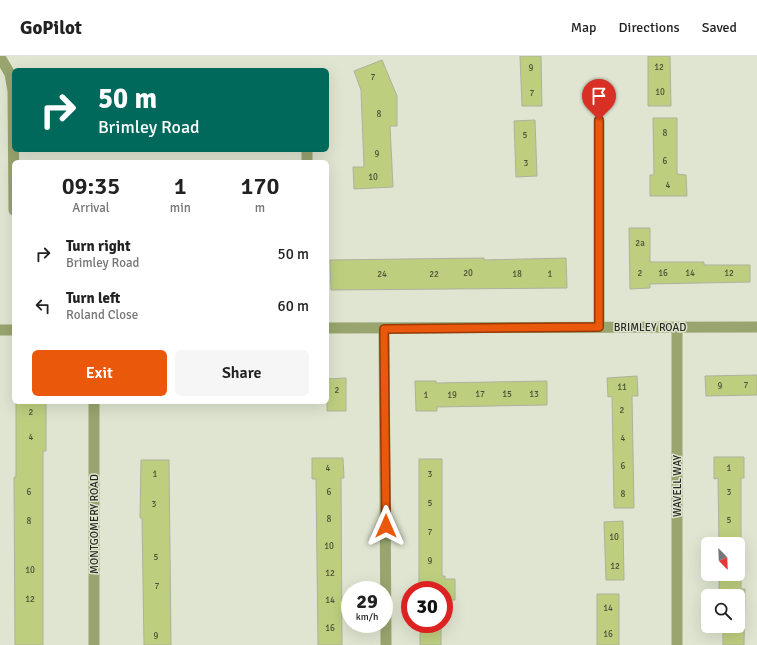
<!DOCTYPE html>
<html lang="en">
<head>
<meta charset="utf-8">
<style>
	body { margin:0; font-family:Signika,sans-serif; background:#f6f6f6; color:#222; height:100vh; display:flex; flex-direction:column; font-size:15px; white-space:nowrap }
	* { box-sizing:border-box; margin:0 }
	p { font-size:13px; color:#767676 }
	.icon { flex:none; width:22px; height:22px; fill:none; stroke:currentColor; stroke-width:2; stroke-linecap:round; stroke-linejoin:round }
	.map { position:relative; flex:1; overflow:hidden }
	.details { position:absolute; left:12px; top:104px; width:317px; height:244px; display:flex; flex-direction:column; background:#fff; border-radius:6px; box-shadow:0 4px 16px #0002 }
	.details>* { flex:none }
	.guide { position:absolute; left:12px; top:12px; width:317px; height:84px; border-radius:6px; box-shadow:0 4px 16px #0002; background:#00695c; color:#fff; overflow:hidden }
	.needle { width:26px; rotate:157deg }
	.controls { position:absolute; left:701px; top:481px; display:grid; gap:8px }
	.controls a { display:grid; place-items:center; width:44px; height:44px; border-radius:6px; background:#fff; box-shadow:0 4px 16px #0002; font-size:20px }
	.speed { position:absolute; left:341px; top:525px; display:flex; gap:8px; font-size:20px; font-weight:700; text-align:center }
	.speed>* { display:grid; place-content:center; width:52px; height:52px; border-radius:50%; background:#fff; box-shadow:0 4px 16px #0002; line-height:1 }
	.speed small { font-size:10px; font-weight:400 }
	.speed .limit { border:6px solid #d22; background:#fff; color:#111 }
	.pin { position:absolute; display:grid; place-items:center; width:34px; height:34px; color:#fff; margin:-41px -17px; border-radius:50% 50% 50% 0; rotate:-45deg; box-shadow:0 0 4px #0007 }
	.pin .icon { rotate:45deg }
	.me { position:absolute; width:44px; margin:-22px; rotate:0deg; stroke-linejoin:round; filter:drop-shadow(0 0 3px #0008) }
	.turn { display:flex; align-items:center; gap:14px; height:84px; padding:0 20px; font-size:18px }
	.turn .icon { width:52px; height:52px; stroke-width:2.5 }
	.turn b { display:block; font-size:28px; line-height:34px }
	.eta { display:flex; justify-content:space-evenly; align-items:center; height:68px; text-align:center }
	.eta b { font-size:24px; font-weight:600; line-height:28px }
	.cta { display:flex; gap:8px; margin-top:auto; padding:8px 20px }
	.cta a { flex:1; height:46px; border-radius:6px; background:#ea580c; color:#fff; font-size:16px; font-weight:600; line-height:46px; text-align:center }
	.cta a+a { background:#f6f6f6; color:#222 }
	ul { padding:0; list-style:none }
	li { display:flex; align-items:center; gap:12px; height:52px; padding:0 20px }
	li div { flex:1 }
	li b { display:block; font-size:15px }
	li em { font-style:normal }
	header { display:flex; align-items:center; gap:24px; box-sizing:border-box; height:56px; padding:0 20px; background:#fff; border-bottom:1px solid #e0e0e0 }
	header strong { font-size:19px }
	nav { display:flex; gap:22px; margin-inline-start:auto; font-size:14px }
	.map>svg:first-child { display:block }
	.building { fill:#bdcf7f; stroke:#acb19e }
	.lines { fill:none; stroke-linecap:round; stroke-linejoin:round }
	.minor { stroke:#98a56f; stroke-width:11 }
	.route-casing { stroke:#983908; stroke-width:10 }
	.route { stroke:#ea580c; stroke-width:7 }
	.labels { text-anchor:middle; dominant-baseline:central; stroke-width:3; stroke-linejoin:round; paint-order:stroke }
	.number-label { font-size:9px; fill:#4b5137 }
	.street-label { font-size:11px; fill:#25271f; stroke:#e0e5d1 }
</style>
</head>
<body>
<header>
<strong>GoPilot</strong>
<nav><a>Map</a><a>Directions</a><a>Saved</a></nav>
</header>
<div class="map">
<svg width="757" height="589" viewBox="0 0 757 589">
	<rect width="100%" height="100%" fill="#e0e5d1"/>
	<path class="building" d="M 520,0 L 541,0 L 542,50 L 522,50 Z
		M 648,0 L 670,0 L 671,50 L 648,50 Z
		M 382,4 L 397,40 L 397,70 L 390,70 L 393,131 L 354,133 L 353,111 L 364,111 L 361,34 L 354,15 Z
		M 653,62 L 677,62 L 677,118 L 686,119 L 687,140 L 650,140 L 650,119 L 654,119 Z
		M 535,64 L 537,120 L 516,121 L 514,65 Z
		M 629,172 L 650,172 L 650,206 L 704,206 L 704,209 L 750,209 L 750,226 L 650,228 L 650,232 L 630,233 Z
		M 484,202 L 484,204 L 566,202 L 567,232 L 331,234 L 330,204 Z
		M 757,319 L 757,339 L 706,340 L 705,320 Z
		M 637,320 L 638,340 L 632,340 L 634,452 L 614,452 L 612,340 L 608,341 L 607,322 Z
		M 346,322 L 346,355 L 327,355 L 327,323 Z
		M 415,325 L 436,325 L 436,327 L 547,325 L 547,349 L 437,351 L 437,355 L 416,355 Z
		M 16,346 L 46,346 L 46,395 L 43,395 L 43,589 L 15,589 L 14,421 L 16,421 Z
		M 714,401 L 744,401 L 744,422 L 741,422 L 741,533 L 745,533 L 744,589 L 723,589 L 723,570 L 738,570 L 738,540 L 719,540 L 719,518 L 738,518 L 738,488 L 719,488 L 718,422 L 714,423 Z
		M 312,402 L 343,402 L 344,422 L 341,422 L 342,589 L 318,589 L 316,423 L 312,423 Z
		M 419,403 L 442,403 L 442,520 L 445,520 L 445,523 L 455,523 L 455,544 L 444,544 L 444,534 L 419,534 Z
		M 141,404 L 169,404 L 171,589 L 144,589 L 142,462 L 140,462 Z
		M 623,465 L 624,524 L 606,524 L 604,466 Z
		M 597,538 L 619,538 L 619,589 L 597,589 Z
		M 420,568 L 441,568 L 441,589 L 420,589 Z"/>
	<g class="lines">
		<path class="minor" d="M 0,1 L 10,18 L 13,35 L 14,154
			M 307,106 L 307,94
			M 599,271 L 599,65
			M 327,272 L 757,271
			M 384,273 L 386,589
			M 0,274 L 14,274
			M 94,346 L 94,589
			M 677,589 L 677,271"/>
	</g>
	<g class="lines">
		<g class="route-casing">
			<path id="route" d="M 386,470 L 384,273 L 599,271 L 599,64"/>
		</g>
		<use href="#route" class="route"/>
	</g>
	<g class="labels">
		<g class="number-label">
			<text x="659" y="11">12</text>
			<text x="531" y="12">9</text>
			<text x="373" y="21">7</text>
			<text x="660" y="36">10</text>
			<text x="532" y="37">7</text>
			<text x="379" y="58">8</text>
			<text x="665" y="77">8</text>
			<text x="525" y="79">5</text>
			<text x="377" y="98">9</text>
			<text x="665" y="105">6</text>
			<text x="526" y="107">3</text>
			<text x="373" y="121">10</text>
			<text x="668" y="129">4</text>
			<text x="640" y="187">2a</text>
			<text x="468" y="217">20</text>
			<text x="640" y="217">2</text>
			<text x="663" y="217">16</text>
			<text x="690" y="217">14</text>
			<text x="729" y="217">12</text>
			<text x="382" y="218">24</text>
			<text x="434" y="218">22</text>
			<text x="517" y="218">18</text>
			<text x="550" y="218">1</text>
			<text x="746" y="329">7</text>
			<text x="720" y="330">9</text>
			<text x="622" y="331">11</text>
			<text x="337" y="334">2</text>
			<text x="480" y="338">17</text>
			<text x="507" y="338">15</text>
			<text x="534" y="338">13</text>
			<text x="426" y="339">1</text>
			<text x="452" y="339">19</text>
			<text x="622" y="354">2</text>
			<text x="31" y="356">2</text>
			<text x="31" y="381">4</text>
			<text x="623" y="382">4</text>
			<text x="623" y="410">6</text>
			<text x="328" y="412">4</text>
			<text x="729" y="412">1</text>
			<text x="155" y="418">1</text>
			<text x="430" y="418">3</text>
			<text x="29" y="436">6</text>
			<text x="329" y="436">6</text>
			<text x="729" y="436">3</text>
			<text x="623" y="438">8</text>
			<text x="430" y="447">5</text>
			<text x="154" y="448">3</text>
			<text x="329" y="463">8</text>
			<text x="729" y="464">5</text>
			<text x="29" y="465">8</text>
			<text x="430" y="476">7</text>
			<text x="614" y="481">10</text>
			<text x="329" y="490">10</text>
			<text x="156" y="501">5</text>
			<text x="430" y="505">9</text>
			<text x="615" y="510">12</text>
			<text x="30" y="514">10</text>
			<text x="330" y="517">12</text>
			<text x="157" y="530">7</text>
			<text x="30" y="543">12</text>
			<text x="330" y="544">14</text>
			<text x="608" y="552">14</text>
			<text x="330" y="572">16</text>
			<text x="608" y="578">16</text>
			<text x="156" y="580">9</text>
		</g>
		<g class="street-label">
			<text x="650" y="271">BRIMLEY ROAD</text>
			<text transform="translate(677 430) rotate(-90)">WAVELL WAY</text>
			<text transform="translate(94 468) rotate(-90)">MONTGOMERY ROAD</text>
		</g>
	</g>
</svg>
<div class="controls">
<a><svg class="needle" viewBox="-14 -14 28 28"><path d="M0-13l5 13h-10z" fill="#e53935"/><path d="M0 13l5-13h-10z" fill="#767676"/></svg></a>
<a><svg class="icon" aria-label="search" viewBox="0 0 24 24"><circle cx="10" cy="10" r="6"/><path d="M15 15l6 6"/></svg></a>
</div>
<div class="speed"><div>29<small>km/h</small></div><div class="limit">30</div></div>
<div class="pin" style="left:599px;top:64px;background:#d93025"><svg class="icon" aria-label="arrive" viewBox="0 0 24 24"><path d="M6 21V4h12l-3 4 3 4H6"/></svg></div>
<svg class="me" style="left:386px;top:470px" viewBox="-20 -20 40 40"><path d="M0-17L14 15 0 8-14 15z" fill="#ea580c" stroke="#fff" stroke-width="4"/></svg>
<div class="guide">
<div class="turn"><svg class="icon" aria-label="right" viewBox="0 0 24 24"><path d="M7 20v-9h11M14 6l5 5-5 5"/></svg><div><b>50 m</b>Brimley Road</div></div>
</div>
<section class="details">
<div class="eta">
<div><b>09:35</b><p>Arrival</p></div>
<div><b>1</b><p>min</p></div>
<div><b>170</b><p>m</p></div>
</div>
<ul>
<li><svg class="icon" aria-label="right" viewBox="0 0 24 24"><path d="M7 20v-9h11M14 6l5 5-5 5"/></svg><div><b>Turn right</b><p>Brimley Road</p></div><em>50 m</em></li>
<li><svg class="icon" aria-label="left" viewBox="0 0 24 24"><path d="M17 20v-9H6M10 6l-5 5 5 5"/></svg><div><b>Turn left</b><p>Roland Close</p></div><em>60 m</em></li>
</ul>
<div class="cta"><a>Exit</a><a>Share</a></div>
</section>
</div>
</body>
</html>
